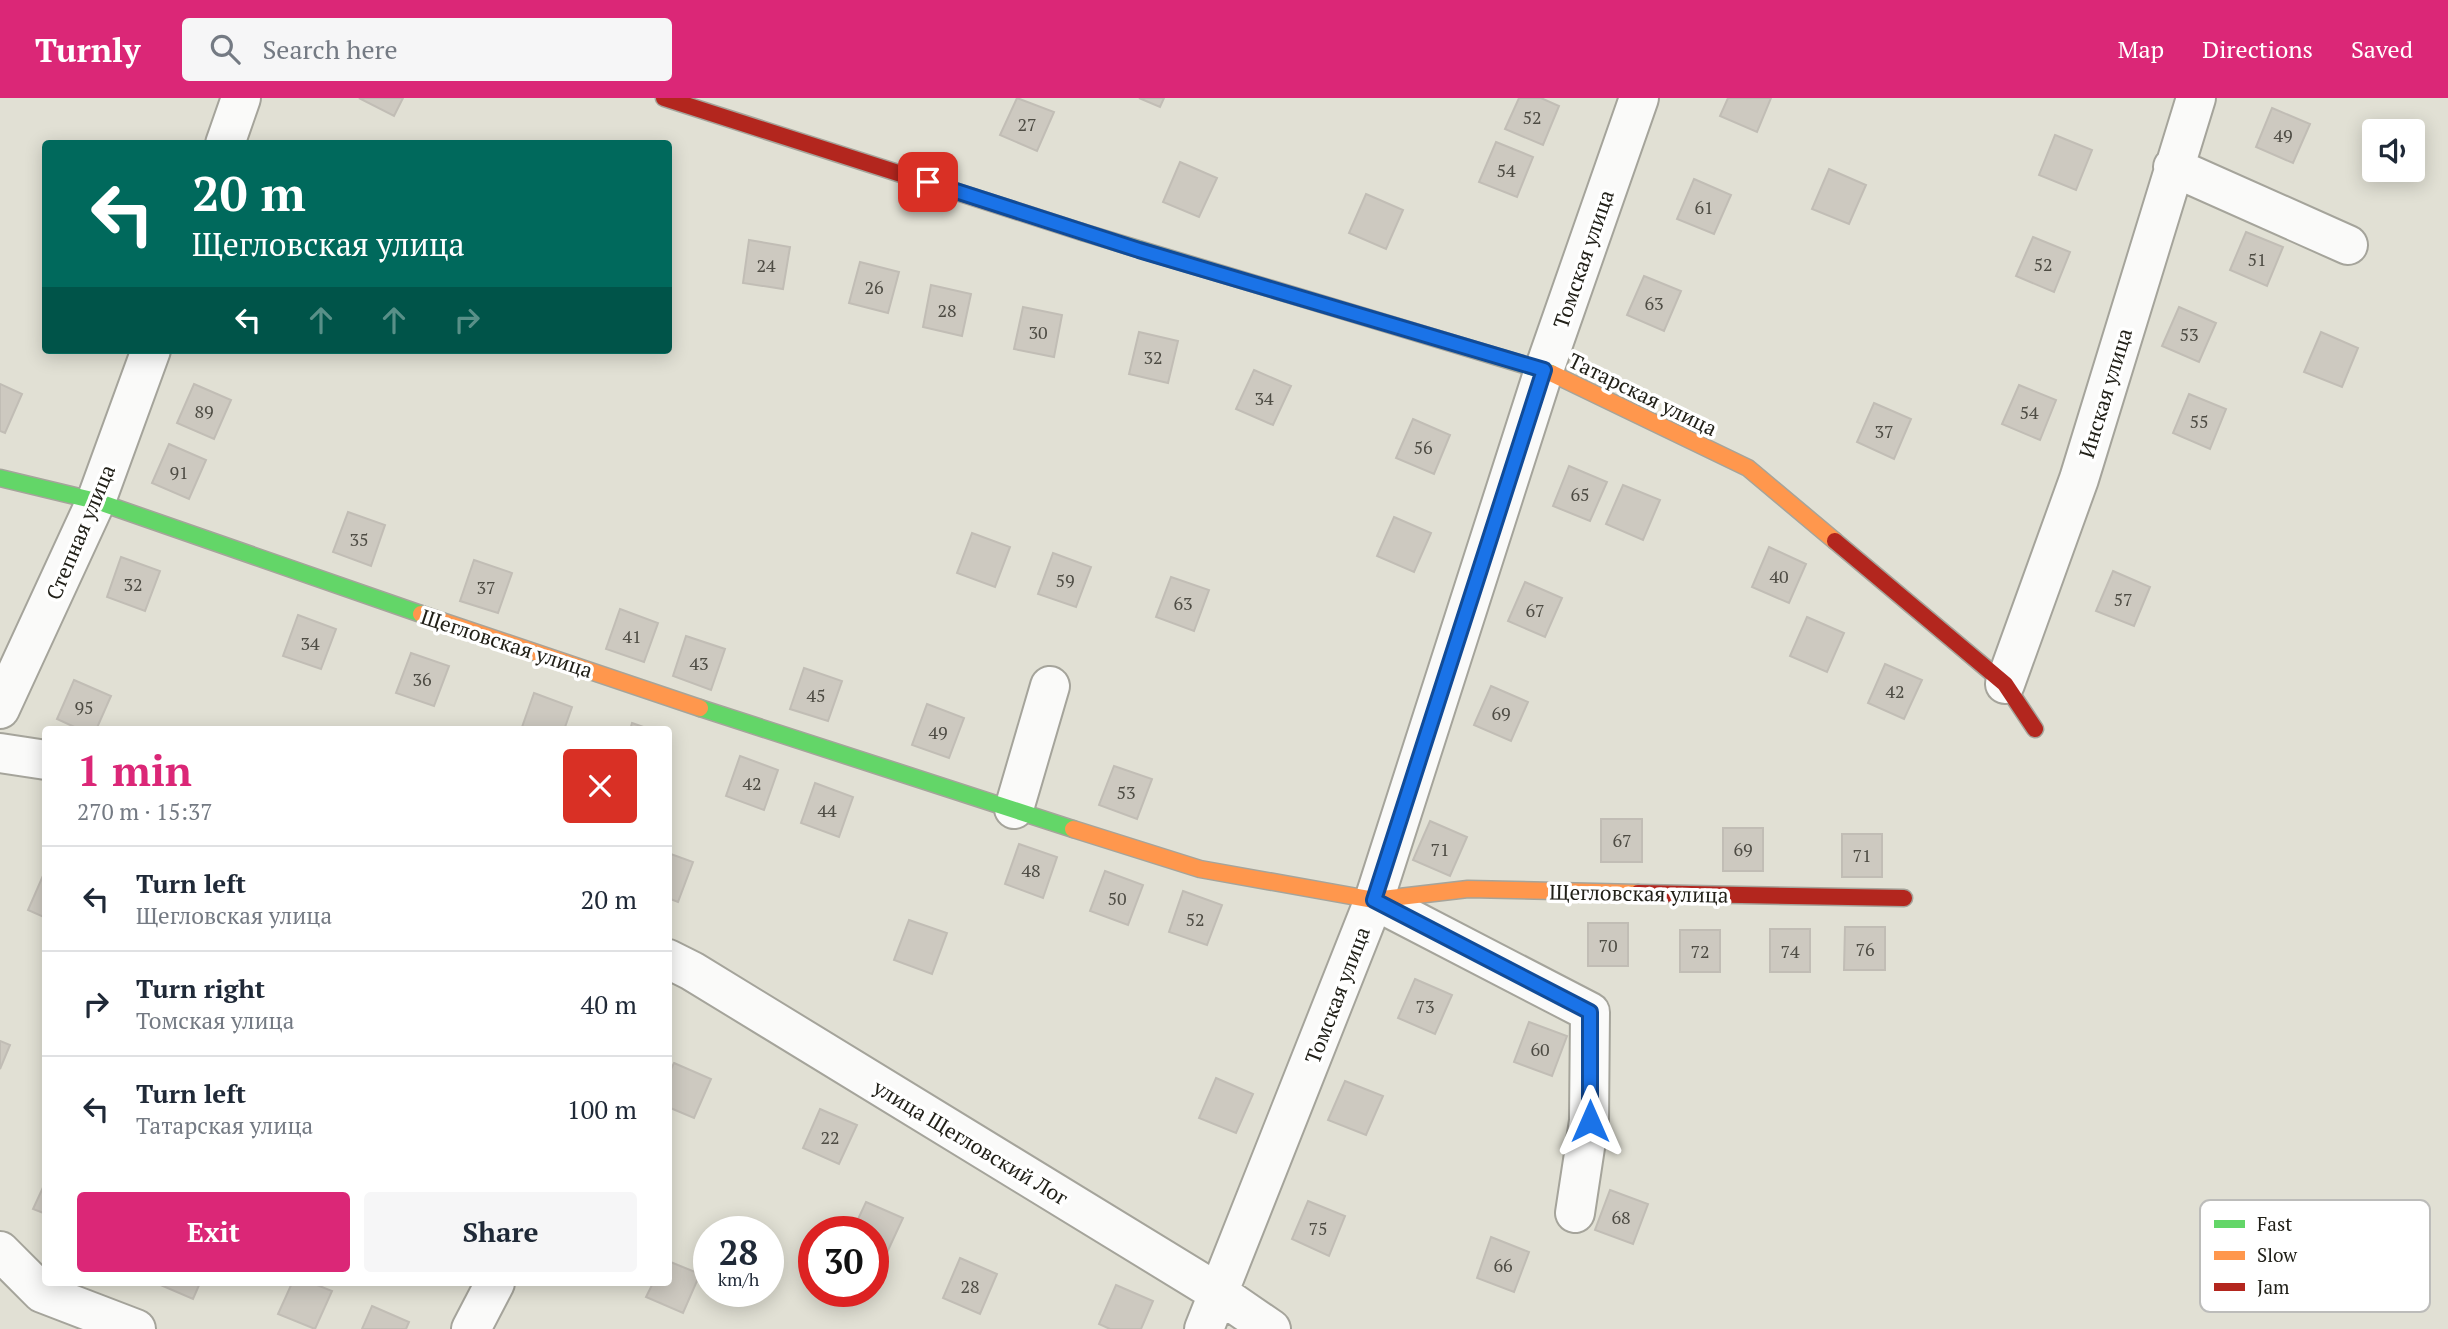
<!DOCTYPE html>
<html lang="en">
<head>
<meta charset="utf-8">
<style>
	body { margin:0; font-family:"PT Serif",serif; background:#f6f6f7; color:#1f2937; height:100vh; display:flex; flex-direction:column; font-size:26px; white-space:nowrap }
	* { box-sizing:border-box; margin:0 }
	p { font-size:23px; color:#747a83 }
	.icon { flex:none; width:38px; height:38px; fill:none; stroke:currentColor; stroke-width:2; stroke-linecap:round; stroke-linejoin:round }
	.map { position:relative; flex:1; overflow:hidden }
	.sheet { position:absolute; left:42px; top:628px; width:630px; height:560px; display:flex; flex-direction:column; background:#fff; border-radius:7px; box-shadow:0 4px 18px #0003 }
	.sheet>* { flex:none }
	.hud { position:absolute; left:42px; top:42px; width:630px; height:214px; border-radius:7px; box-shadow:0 4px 18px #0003; background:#00695c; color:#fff; overflow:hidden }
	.buttons { position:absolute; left:2362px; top:21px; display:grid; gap:14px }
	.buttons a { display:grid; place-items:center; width:63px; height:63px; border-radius:7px; background:#fff; box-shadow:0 4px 18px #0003; font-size:35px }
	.speed { position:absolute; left:693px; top:1118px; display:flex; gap:14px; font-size:35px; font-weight:700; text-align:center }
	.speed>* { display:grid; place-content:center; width:91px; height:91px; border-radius:50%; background:#fff; box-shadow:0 4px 18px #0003; line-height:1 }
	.speed small { font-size:18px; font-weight:400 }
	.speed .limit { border:10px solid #d22; background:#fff; color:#111 }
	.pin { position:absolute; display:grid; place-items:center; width:60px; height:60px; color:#fff; margin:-30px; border-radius:14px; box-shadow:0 4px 10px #0006 }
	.me { position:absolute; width:77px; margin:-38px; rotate:0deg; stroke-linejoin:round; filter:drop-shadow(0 0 5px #0008) }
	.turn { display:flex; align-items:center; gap:24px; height:147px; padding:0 35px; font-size:32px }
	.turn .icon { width:91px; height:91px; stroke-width:2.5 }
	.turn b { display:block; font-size:49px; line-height:60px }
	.lanes { display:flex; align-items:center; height:66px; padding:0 35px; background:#0003; justify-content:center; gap:35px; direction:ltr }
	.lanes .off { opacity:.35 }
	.round { display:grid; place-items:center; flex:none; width:74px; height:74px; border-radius:7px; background:#f6f6f7 }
	.head { display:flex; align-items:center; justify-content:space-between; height:119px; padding:0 35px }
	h1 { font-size:42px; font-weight:800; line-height:52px; color:#db2777 }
	.button { display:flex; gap:14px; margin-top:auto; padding:14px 35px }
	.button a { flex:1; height:80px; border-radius:7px; background:#db2777; color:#fff; font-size:28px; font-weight:800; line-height:80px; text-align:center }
	.button a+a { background:#f6f6f7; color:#1f2937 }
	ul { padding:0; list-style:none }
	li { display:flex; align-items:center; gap:21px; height:105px; padding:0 35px; border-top:2px solid #e0e1e3 }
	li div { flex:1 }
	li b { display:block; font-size:26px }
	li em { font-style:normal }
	header { display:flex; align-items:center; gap:42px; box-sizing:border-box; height:98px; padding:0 35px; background:#db2777; color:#fff }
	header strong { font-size:33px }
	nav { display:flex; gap:38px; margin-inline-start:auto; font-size:24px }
	.search { width:490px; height:63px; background:#f6f6f7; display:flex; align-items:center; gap:18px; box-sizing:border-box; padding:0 24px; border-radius:7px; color:#747a83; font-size:26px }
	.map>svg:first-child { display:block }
	.building { fill:#cdc9c0; stroke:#c1bdb5; stroke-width:2 }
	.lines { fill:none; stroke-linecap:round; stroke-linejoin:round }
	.street-casing { stroke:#a5a49b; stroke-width:42 }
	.fast-casing { stroke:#a5a49b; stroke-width:19 }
	.slow-casing { stroke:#a5a49b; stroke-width:19 }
	.jam-casing { stroke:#a5a49b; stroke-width:19 }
	.street { stroke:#fafaf9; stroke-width:38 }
	.fast { stroke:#63d668; stroke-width:16 }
	.slow { stroke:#ff974d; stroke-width:16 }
	.jam { stroke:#b3261e; stroke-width:16 }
	.route-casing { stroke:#114b97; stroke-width:18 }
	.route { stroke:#1a73e8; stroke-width:12 }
	.labels { text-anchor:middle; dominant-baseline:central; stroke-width:7; stroke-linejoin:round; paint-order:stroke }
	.number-label { font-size:18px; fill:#4e4c44 }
	.street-label { font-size:21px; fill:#212018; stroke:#fff }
	.key { fill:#fff; stroke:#bcbcba; stroke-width:2 }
	.key-label { font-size:19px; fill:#212018 }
</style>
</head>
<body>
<header>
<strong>Turnly</strong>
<div class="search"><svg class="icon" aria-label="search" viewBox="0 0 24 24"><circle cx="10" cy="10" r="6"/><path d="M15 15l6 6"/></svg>Search here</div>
<nav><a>Map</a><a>Directions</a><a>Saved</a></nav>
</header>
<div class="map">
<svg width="2448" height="1231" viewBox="0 0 2448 1231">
	<rect width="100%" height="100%" fill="#e1e0d4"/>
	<path class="building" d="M 359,0 L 403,0 L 394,18 Z
		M 1017,0 L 1054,14 L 1037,53 L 1000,37 Z
		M 1139,0 L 1164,0 L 1160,9 Z
		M 1519,0 L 1541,0 L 1559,8 L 1543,47 L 1505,31 Z
		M 1728,0 L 1771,0 L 1757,34 L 1720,18 Z
		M 2272,10 L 2310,26 L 2293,65 L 2256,49 Z
		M 2055,37 L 2092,52 L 2076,92 L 2039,77 Z
		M 1496,44 L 1533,59 L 1517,99 L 1479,84 Z
		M 1180,64 L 1217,80 L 1199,119 L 1163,104 Z
		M 1829,71 L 1866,87 L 1849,126 L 1812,111 Z
		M 1694,81 L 1731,97 L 1714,136 L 1677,121 Z
		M 1366,96 L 1403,112 L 1386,151 L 1349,135 Z
		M 2246,134 L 2283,149 L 2267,188 L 2230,172 Z
		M 2033,139 L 2070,154 L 2054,194 L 2016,178 Z
		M 749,142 L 790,149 L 783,191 L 743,185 Z
		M 860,164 L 899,174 L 888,215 L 849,205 Z
		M 1644,178 L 1681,193 L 1664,233 L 1627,217 Z
		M 931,187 L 971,196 L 962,238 L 923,229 Z
		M 1023,209 L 1062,217 L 1054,259 L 1014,251 Z
		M 2179,209 L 2216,225 L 2199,264 L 2162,248 Z
		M 1139,234 L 1178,243 L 1168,285 L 1129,276 Z
		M 2321,234 L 2358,250 L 2342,289 L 2304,274 Z
		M 1254,272 L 1291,288 L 1273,327 L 1236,311 Z
		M 0,286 L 22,296 L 5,335 L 0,333 Z
		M 194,286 L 231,302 L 214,341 L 177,325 Z
		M 2019,287 L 2056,302 L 2040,342 L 2002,326 Z
		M 2189,296 L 2226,311 L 2210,351 L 2173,335 Z
		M 1874,305 L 1911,321 L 1894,361 L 1857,344 Z
		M 1413,321 L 1450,337 L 1434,376 L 1396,360 Z
		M 169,346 L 206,362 L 189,401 L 152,385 Z
		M 1569,368 L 1607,384 L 1590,423 L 1553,408 Z
		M 1623,387 L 1660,402 L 1643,442 L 1606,426 Z
		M 348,414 L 385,427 L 371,468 L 333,454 Z
		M 1394,419 L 1431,435 L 1414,474 L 1377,458 Z
		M 972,435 L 1010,449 L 995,489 L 957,475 Z
		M 1769,449 L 1806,466 L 1789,505 L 1752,489 Z
		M 1053,455 L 1091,469 L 1076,509 L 1038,496 Z
		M 121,459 L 160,473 L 145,513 L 107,499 Z
		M 474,462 L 512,475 L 498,515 L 460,503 Z
		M 2113,473 L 2150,489 L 2134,528 L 2096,513 Z
		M 1171,479 L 1209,492 L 1194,533 L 1156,519 Z
		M 1525,484 L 1562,500 L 1545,539 L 1508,523 Z
		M 620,511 L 658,525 L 644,564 L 606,551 Z
		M 298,517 L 336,531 L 321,571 L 283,558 Z
		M 1807,519 L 1844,535 L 1827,574 L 1790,558 Z
		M 686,538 L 725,551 L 711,592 L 673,578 Z
		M 411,555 L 449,568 L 434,608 L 396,595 Z
		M 1885,566 L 1922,582 L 1904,621 L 1868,605 Z
		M 804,570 L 842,583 L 828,623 L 790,611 Z
		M 74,582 L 111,598 L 96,632 L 81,632 L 57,621 Z
		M 1491,588 L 1528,604 L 1511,643 L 1474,627 Z
		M 534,595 L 572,609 L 564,632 L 521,632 Z
		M 927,606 L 964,620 L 949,660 L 912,647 Z
		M 632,625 L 652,632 L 630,632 Z
		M 740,658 L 778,672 L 764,712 L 726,698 Z
		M 1114,668 L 1152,681 L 1137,721 L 1099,707 Z
		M 815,685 L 853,699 L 839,739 L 801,725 Z
		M 1601,721 L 1642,721 L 1642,764 L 1601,764 Z
		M 1430,723 L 1467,739 L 1450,778 L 1413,762 Z
		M 1723,730 L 1763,730 L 1763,773 L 1723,773 Z
		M 1842,736 L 1882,736 L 1882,779 L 1842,779 Z
		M 1019,746 L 1057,759 L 1043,800 L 1005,786 Z
		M 668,755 L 693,764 L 678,804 L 668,800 Z
		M 45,773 L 46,774 L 46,820 L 28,812 Z
		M 1105,773 L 1143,787 L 1128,827 L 1090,813 Z
		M 1183,793 L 1222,807 L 1207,847 L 1169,834 Z
		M 909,822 L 947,835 L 932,876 L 894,862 Z
		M 1588,825 L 1628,825 L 1628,868 L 1588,868 Z
		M 1845,829 L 1885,829 L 1885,872 L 1844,872 Z
		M 1770,831 L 1810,831 L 1810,874 L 1770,874 Z
		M 1680,832 L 1720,832 L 1720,874 L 1680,874 Z
		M 1415,881 L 1452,897 L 1435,936 L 1398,920 Z
		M 1529,924 L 1567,938 L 1552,978 L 1514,964 Z
		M 0,943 L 10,947 L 0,971 Z
		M 674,965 L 711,981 L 694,1020 L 668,1009 L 668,977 Z
		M 1216,980 L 1253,996 L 1236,1035 L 1199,1020 Z
		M 1345,983 L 1383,998 L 1366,1037 L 1328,1022 Z
		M 820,1011 L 857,1027 L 839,1066 L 803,1050 Z
		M 46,1083 L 46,1116 L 33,1111 Z
		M 1610,1092 L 1648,1106 L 1633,1146 L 1595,1132 Z
		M 1308,1103 L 1345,1118 L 1329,1158 L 1292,1141 Z
		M 866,1104 L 903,1120 L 885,1159 L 873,1154 L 873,1134 L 852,1134 Z
		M 1491,1139 L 1529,1154 L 1514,1194 L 1477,1180 Z
		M 960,1160 L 997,1176 L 980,1216 L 943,1200 Z
		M 668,1163 L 700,1176 L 683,1215 L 646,1199 L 653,1185 L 668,1185 Z
		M 156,1185 L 200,1185 L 193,1201 Z
		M 292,1185 L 312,1185 L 332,1193 L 315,1231 L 278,1216 Z
		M 1116,1187 L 1153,1203 L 1141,1231 L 1110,1231 L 1099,1226 Z
		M 372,1208 L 409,1224 L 406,1231 L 362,1231 Z"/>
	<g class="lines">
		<g class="street-casing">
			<path id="street" d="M 225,46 L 241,0
				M 2173,69 L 2348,147
				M 2005,586 L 2079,381 L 2196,0
				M 0,611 L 96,403 L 151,252
				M 0,655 L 46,662
				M 1014,711 L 1050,588
				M 1374,802 L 1590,914 L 1589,1023 L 1575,1115
				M 668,861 L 692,873 L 1220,1196 L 1271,1231
				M 0,1153 L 42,1195 L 136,1231
				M 471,1231 L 495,1185
				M 1204,1231 L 1374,802 L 1544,272 L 1639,0"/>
		</g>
		<g class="fast-casing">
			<path id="fast" d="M 1082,134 L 1551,275
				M 0,380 L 96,403 L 421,516
				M 700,610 L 1073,731"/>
		</g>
		<g class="slow-casing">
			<path id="slow" d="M 1551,275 L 1748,370 L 1835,443
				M 421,516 L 700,610
				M 1073,731 L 1200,771 L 1374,802 L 1468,791 L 1638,795"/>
		</g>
		<g class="jam-casing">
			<path id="jam" d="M 664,0 L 1082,134
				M 1835,443 L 2005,586 L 2035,631
				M 1638,795 L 1904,800"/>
		</g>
		<use href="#street" class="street"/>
		<use href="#fast" class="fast"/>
		<use href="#slow" class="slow"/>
		<use href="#jam" class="jam"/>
	</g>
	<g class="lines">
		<g class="route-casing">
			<path id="route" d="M 928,84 L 1139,152 L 1544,272 L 1374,802 L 1590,914 L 1590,1023"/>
		</g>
		<use href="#route" class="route"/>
	</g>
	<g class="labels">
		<g class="number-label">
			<text x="1532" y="19">52</text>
			<text x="1027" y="26">27</text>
			<text x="2283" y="37">49</text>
			<text x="1506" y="72">54</text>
			<text x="1704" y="109">61</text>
			<text x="2257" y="161">51</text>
			<text x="2043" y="166">52</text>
			<text x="766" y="167">24</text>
			<text x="874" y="189">26</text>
			<text x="1654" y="205">63</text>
			<text x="947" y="212">28</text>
			<text x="1038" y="234">30</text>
			<text x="2189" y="236">53</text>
			<text x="1153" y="259">32</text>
			<text x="1264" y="300">34</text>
			<text x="204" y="313">89</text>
			<text x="2029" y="314">54</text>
			<text x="2199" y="323">55</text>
			<text x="1884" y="333">37</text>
			<text x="1423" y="349">56</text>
			<text x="179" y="374">91</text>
			<text x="1580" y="396">65</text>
			<text x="359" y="441">35</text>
			<text x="1779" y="478">40</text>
			<text x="1065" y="482">59</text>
			<text x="133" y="486">32</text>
			<text x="486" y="489">37</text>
			<text x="2123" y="501">57</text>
			<text x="1183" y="505">63</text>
			<text x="1535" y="512">67</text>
			<text x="632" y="538">41</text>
			<text x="310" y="545">34</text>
			<text x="699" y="565">43</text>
			<text x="422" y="581">36</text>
			<text x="1895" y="593">42</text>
			<text x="816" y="597">45</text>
			<text x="84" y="609">95</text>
			<text x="1501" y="615">69</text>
			<text x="938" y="634">49</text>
			<text x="752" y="685">42</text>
			<text x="1126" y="694">53</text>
			<text x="827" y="712">44</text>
			<text x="1622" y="742">67</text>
			<text x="1440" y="751">71</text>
			<text x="1743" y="751">69</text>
			<text x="1862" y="757">71</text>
			<text x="1031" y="772">48</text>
			<text x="1117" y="800">50</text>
			<text x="1195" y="821">52</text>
			<text x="1608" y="847">70</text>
			<text x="1865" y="851">76</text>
			<text x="1700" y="853">72</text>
			<text x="1790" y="853">74</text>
			<text x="1425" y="908">73</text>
			<text x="1540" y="951">60</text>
			<text x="830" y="1039">22</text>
			<text x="1621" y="1119">68</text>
			<text x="1318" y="1130">75</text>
			<text x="1503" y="1167">66</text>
			<text x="970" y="1188">28</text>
		</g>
		<g class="street-label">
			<text transform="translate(1583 161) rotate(-71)">Томская улица</text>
			<text transform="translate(2105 295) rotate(-73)">Инская улица</text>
			<text transform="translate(1643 296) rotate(26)">Татарская улица</text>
			<text transform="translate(80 434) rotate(-67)">Степная улица</text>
			<text transform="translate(507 545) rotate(18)">Щегловская улица</text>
			<text transform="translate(1639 795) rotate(1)">Щегловская улица</text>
			<text transform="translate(1337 897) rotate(-69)">Томская улица</text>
			<text transform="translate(971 1044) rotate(31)">улица Щегловский Лог</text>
		</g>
	</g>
	<rect x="2200" y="1102" width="230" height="112" rx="10" class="key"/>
	<rect x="2214" y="1122" width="31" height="8" fill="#63d668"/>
	<rect x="2214" y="1153" width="31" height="9" fill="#ff974d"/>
	<rect x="2214" y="1185" width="31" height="8" fill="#b3261e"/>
	<g class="key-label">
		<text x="2257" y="1133">Fast</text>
		<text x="2257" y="1164">Slow</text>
		<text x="2257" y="1196">Jam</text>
	</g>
</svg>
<div class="buttons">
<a><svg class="icon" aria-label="sound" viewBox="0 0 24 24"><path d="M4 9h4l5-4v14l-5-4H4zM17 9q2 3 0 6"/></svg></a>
</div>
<div class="speed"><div>28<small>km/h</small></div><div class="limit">30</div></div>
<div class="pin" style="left:928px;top:84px;background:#d93025"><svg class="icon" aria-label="arrive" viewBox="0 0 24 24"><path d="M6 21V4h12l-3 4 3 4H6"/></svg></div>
<svg class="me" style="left:1590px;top:1023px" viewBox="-20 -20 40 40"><path d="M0-17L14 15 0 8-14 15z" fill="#1a73e8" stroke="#fff" stroke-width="4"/></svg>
<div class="hud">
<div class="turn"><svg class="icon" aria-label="left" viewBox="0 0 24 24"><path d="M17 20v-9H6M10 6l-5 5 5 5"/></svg><div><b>20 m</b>Щегловская улица</div></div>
<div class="lanes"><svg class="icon" aria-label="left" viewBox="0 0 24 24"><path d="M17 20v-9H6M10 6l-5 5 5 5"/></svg><svg class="icon off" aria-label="ahead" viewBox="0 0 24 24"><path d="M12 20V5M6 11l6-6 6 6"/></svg><svg class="icon off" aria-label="ahead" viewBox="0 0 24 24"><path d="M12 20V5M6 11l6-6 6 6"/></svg><svg class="icon off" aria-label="right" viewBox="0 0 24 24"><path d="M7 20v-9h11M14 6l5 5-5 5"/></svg></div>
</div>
<section class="sheet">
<div class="head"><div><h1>1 min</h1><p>270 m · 15:37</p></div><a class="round" style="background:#d93025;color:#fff"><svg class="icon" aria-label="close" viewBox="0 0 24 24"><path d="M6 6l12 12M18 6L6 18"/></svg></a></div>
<ul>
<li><svg class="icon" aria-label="left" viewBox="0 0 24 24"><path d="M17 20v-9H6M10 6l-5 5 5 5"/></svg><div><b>Turn left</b><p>Щегловская улица</p></div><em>20 m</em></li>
<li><svg class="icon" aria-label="right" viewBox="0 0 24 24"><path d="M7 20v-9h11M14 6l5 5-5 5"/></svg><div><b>Turn right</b><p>Томская улица</p></div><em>40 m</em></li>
<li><svg class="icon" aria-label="left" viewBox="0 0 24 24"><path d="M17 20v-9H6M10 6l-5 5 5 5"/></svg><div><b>Turn left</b><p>Татарская улица</p></div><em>100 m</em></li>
</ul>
<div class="button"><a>Exit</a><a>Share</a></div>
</section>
</div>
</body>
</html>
